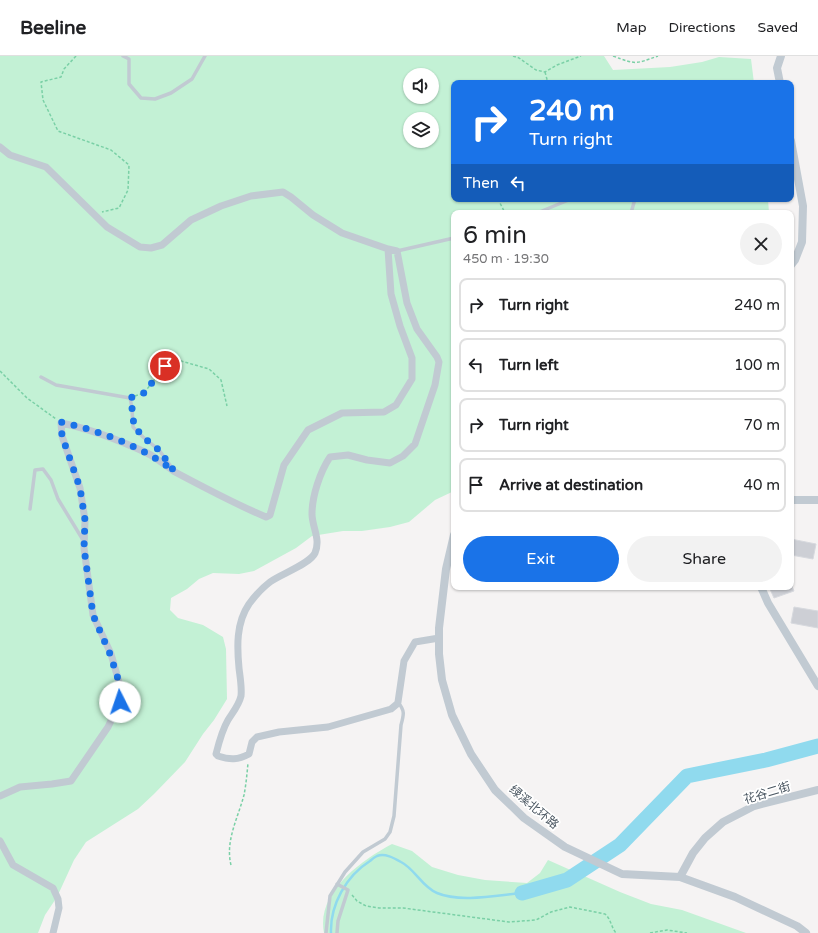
<!DOCTYPE html>
<html lang="en">
<head>
<meta charset="utf-8">
<style>
	body { margin:0; font-family:"Varela Round","Noto Sans SC",sans-serif; background:#f2f2f2; color:#202124; height:100vh; display:flex; flex-direction:column; font-size:15px; white-space:nowrap }
	* { box-sizing:border-box; margin:0 }
	p { font-size:13px; color:#757577 }
	.icon { flex:none; width:22px; height:22px; fill:none; stroke:currentColor; stroke-width:2; stroke-linecap:round; stroke-linejoin:round }
	.map { position:relative; flex:1; overflow:hidden }
	.drawer { position:absolute; left:451px; top:154px; width:343px; height:380px; display:flex; flex-direction:column; background:#fff; border-radius:8px; box-shadow:0 1px 3px #0004 }
	.drawer>* { flex:none }
	.banner { position:absolute; left:451px; top:24px; width:343px; height:122px; border-radius:8px; box-shadow:0 1px 3px #0004; background:#1a73e8; color:#fff; overflow:hidden }
	.buttons { position:absolute; left:403px; top:12px; display:grid; gap:8px }
	.buttons a { display:grid; place-items:center; width:36px; height:36px; border-radius:50%; background:#fff; box-shadow:0 1px 3px #0004; font-size:20px }
	.pin { position:absolute; display:grid; place-items:center; width:34px; height:34px; color:#fff; margin:-17px; border:2px solid #fff; border-radius:50%; box-shadow:0 1px 4px #0007 }
	.me { position:absolute; width:44px; margin:-22px; rotate:356deg; stroke-linejoin:round; filter:drop-shadow(0 0 3px #0008) }
	.turn { display:flex; align-items:center; gap:14px; height:84px; padding:0 12px; font-size:18px }
	.turn .icon { width:52px; height:52px; stroke-width:2.5 }
	.turn b { display:block; font-size:28px; line-height:34px }
	.then { display:flex; align-items:center; height:38px; padding:0 12px; background:#0003; gap:8px; font-size:15px }
	.round { display:grid; place-items:center; flex:none; width:42px; height:42px; border-radius:21px; background:#f2f2f2 }
	.headline { display:flex; align-items:center; justify-content:space-between; height:68px; padding:0 12px }
	h1 { font-size:24px; font-weight:600; line-height:30px }
	.cta { display:flex; gap:8px; margin-top:auto; padding:8px 12px }
	.cta a { flex:1; height:46px; border-radius:24px; background:#1a73e8; color:#fff; font-size:16px; font-weight:600; line-height:46px; text-align:center }
	.cta a+a { background:#f2f2f2; color:#202124 }
	ul { padding:0; list-style:none }
	li { display:flex; align-items:center; gap:12px; height:54px; margin:0 8px 6px; padding:0 4px; border:2px solid #e0e0e0; border-radius:8px }
	li div { flex:1 }
	li b { display:block; font-size:15px }
	li em { font-style:normal }
	header { display:flex; align-items:center; gap:24px; box-sizing:border-box; height:56px; padding:0 20px; background:#fff; border-bottom:1px solid #e0e0e0 }
	header strong { font-size:19px }
	nav { display:flex; gap:22px; margin-inline-start:auto; font-size:14px }
	.map>svg:first-child { display:block }
	.green { fill:#c3f1d5; fill-rule:evenodd }
	.lines { fill:none; stroke-linecap:round; stroke-linejoin:round }
	.stream { stroke:#90daee; stroke-width:2.5 }
	.river { stroke:#90daee; stroke-width:15 }
	.building { fill:#cdcfd5; stroke:#d7d9de }
	.path { stroke:#7ad0a6; stroke-width:1.5; stroke-dasharray:3 2; stroke-linecap:butt }
	.service { stroke:#c1cad2; stroke-width:3.5 }
	.minor { stroke:#c1cad2; stroke-width:7 }
	.tertiary { stroke:#c1cad2; stroke-width:8 }
	.route { stroke:#1a73e8; stroke-width:7; stroke-dasharray:0 12.6 }
	.labels { text-anchor:middle; dominant-baseline:central; stroke-width:3.5; stroke-linejoin:round; paint-order:stroke }
	.street-label { font-size:12px; fill:#4a5661; stroke:#fff }
</style>
</head>
<body>
<header>
<strong>Beeline</strong>
<nav><a>Map</a><a>Directions</a><a>Saved</a></nav>
</header>
<div class="map">
<svg width="818" height="877" viewBox="0 0 818 877">
	<rect width="100%" height="100%" fill="#f5f3f3"/>
	<path class="green" d="M 0,0 L 604,0 L 613,14 L 670,11 L 702,6 L 719,1 L 751,3 L 754,27 L 454,27 L 454,143 L 768,143 L 769,157 L 454,157 L 454,435 L 435,444 L 409,466 L 390,471 L 362,475 L 343,475 L 312,480 L 296,492 L 254,515 L 239,518 L 213,517 L 199,523 L 187,533 L 171,542 L 170,554 L 178,562 L 203,569 L 223,581 L 226,593 L 227,643 L 214,664 L 203,678 L 185,706 L 154,738 L 138,753 L 86,786 L 74,804 L 57,841 L 45,859 L 38,877 L 0,877 ZM 410,19 L 432,19 L 432,41 L 410,41 ZM 410,63 L 432,63 L 432,85 L 410,85 Z
		M 392,788 L 412,795 L 432,811 L 458,819 L 485,824 L 527,827 L 540,817 L 548,804 L 620,836 L 651,848 L 682,854 L 746,877 L 324,877 C 316,837 360,805 392,788 Z"/>
	<g class="lines">
		<path class="stream" d="M 331,877 C 330,849 346,820 370,805 C 372,803 375,801 377,800 C 385,797 394,802 401,806 C 415,813 422,831 437,837 C 460,847 499,839 522,837"/>
		<path class="river" d="M 522,837 L 567,824 L 620,789 L 687,720 L 766,704 L 818,690"/>
	</g>
	<path class="building" d="M 791,483 L 816,488 L 813,503 L 791,499 Z
		M 791,528 L 794,535 L 774,542 L 769,531 L 791,531 Z
		M 794,551 L 818,555 L 818,572 L 791,567 Z"/>
	<g class="lines">
		<path class="path" d="M 76,0 L 64,13 L 61,21 L 41,26 L 43,44 L 58,75 L 111,94 L 129,109 L 128,134 L 119,152 L 102,156
			M 513,0 L 519,2 L 536,14 L 545,16 L 557,9 L 581,0
			M 613,0 C 637,9 635,8 658,0
			M 545,16 L 548,27
			M 498,143 L 505,157
			M 0,315 L 27,342 L 56,363
			M 135,340 L 144,337 L 165,310 L 181,305 L 209,313 L 221,324 L 227,350
			M 231,809 C 225,785 238,762 244,739 C 246,729 247,718 248,707
			M 352,839 L 357,845 L 366,850 L 379,852 L 403,852 L 509,866 L 536,864 L 551,856 L 570,851 L 605,858 C 611,863 611,871 616,877
			M 650,877 L 667,874 L 687,877"/>
		<path class="service" d="M 123,0 L 129,3 L 129,28 L 141,42 L 155,43 L 171,37 L 192,23 L 205,0
			M 537,157 L 571,143
			M 631,157 L 635,143
			M 397,195 L 454,182
			M 41,321 L 56,329 L 130,342 L 132,352 L 133,371 L 143,381 L 159,394 L 170,409
			M 30,453 L 35,414 L 43,413 L 51,424 L 58,443 L 83,484
			M 326,877 L 330,840 L 345,816 L 363,796 L 385,783 L 390,776 L 394,760 L 401,669 C 404,658 405,655 398,646
			M 337,877 L 338,865 L 348,834 L 337,828"/>
		<path class="minor" d="M 0,91 L 10,99 L 46,111 L 107,171 L 140,191 L 151,192 L 162,189 L 191,164 L 221,150 L 251,140 L 283,136 L 291,141 L 313,159 L 342,177 L 388,193 L 397,195 L 407,247 L 417,273 L 437,301 L 439,306 L 435,329 L 415,388 L 403,400 L 390,407 L 367,404 L 348,399 L 330,401 C 320,416 312,440 312,458 C 312,471 321,483 315,497 C 310,508 281,518 270,526 C 262,532 255,540 249,548 C 236,567 237,591 239,612 C 240,621 242,631 241,640 C 239,649 233,656 228,664 C 222,674 219,686 216,698 L 218,700 C 230,704 238,704 249,698 L 252,686 L 257,681 L 279,676 L 328,671 L 391,653 L 397,648 L 398,646 L 404,605 L 415,586 L 439,582
			M 0,740 L 20,731 L 52,728 L 71,725 L 108,671 L 120,646 L 119,626 L 111,598 L 93,559 L 84,492 L 85,464 L 80,432 L 62,380 L 61,367 C 91,373 119,384 147,397 C 157,402 166,410 175,416 C 205,432 235,448 266,461 L 270,459 L 284,409 L 308,374 L 342,357 L 384,356 L 396,349 L 412,323 L 412,302 L 400,270 L 391,238 L 388,193
			M 0,785 L 13,809 L 53,832 L 58,843 L 59,852 L 53,877"/>
		<path class="tertiary" d="M 780,27 L 777,12 L 781,0
			M 791,85 L 803,150 L 802,186 L 795,204 L 791,209
			M 791,444 L 818,444
			M 454,479 L 446,513 L 439,572 L 439,598 L 442,624 L 452,659 L 471,698 L 495,734 L 524,762 L 565,791 L 622,818 L 680,821 L 735,841 L 797,870 L 806,877
			M 761,531 L 768,547 L 818,630
			M 680,821 L 693,797 L 705,782 L 723,766 L 754,750 L 818,734"/>
	</g>
	<g class="lines">
		<path class="route" d="M 120,646 L 119,626 L 110,598 L 93,559 L 84,492 L 85,464 L 80,432 L 62,380 L 61,366 C 91,373 121,383 148,398 C 157,403 166,409 174,415 L 159,394 L 143,381 L 134,370 L 132,352 L 130,342 L 144,337 L 165,310"/>
	</g>
	<g class="labels">
		<g class="street-label">
			<text transform="translate(767 737) rotate(-17)">花谷二街</text>
			<text transform="translate(534 751) rotate(40)">绿溪北环路</text>
		</g>
	</g>
</svg>
<div class="buttons">
<a><svg class="icon" aria-label="sound" viewBox="0 0 24 24"><path d="M4 9h4l5-4v14l-5-4H4zM17 9q2 3 0 6"/></svg></a>
<a><svg class="icon" aria-label="layers" viewBox="0 0 24 24"><path d="M12 4l9 5-9 5-9-5zM3 14l9 5 9-5"/></svg></a>
</div>
<div class="pin" style="left:165px;top:310px;background:#d93025"><svg class="icon" aria-label="arrive" viewBox="0 0 24 24"><path d="M6 21V4h12l-3 4 3 4H6"/></svg></div>
<svg class="me" style="left:120px;top:646px" viewBox="-20 -20 40 40"><circle r="19" fill="#fff"/><path d="M0-13L10 11 0 6-10 11z" fill="#1a73e8"/></svg>
<div class="banner">
<div class="turn"><svg class="icon" aria-label="right" viewBox="0 0 24 24"><path d="M7 20v-9h11M14 6l5 5-5 5"/></svg><div><b>240 m</b>Turn right</div></div>
<div class="then">Then<svg class="icon" aria-label="left" viewBox="0 0 24 24"><path d="M17 20v-9H6M10 6l-5 5 5 5"/></svg></div>
</div>
<section class="drawer">
<div class="headline"><div><h1>6 min</h1><p>450 m · 19:30</p></div><a class="round"><svg class="icon" aria-label="close" viewBox="0 0 24 24"><path d="M6 6l12 12M18 6L6 18"/></svg></a></div>
<ul>
<li><svg class="icon" aria-label="right" viewBox="0 0 24 24"><path d="M7 20v-9h11M14 6l5 5-5 5"/></svg><div><b>Turn right</b></div><em>240 m</em></li>
<li><svg class="icon" aria-label="left" viewBox="0 0 24 24"><path d="M17 20v-9H6M10 6l-5 5 5 5"/></svg><div><b>Turn left</b></div><em>100 m</em></li>
<li><svg class="icon" aria-label="right" viewBox="0 0 24 24"><path d="M7 20v-9h11M14 6l5 5-5 5"/></svg><div><b>Turn right</b></div><em>70 m</em></li>
<li><svg class="icon" aria-label="arrive" viewBox="0 0 24 24"><path d="M6 21V4h12l-3 4 3 4H6"/></svg><div><b>Arrive at destination</b></div><em>40 m</em></li>
</ul>
<div class="cta"><a>Exit</a><a>Share</a></div>
</section>
</div>
</body>
</html>
